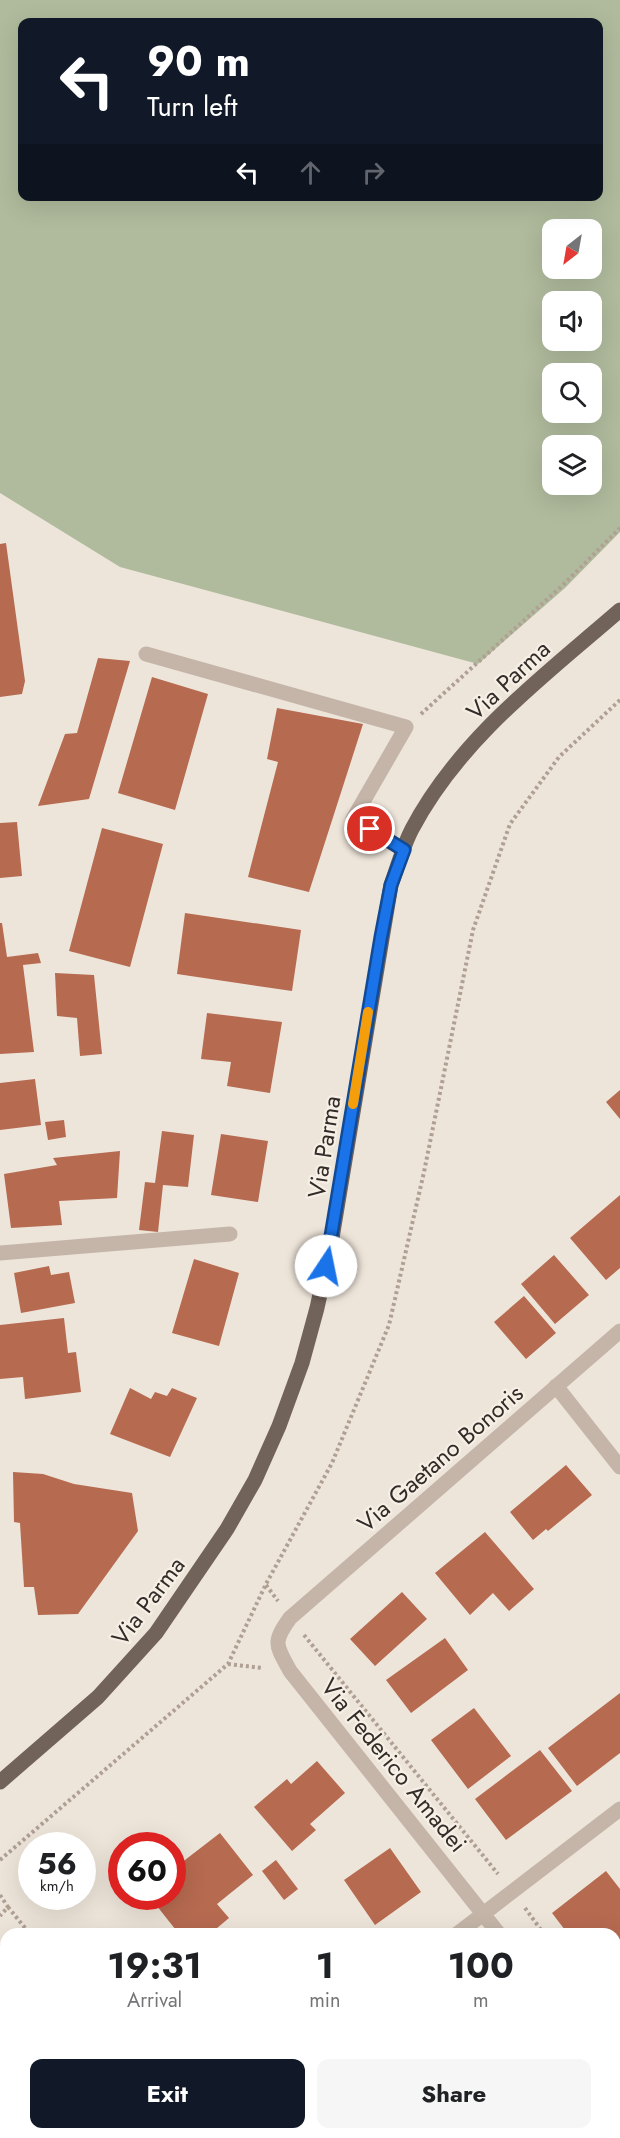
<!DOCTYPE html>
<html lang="en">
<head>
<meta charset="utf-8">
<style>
	body { margin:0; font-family:Jost,sans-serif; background:#f6f6f6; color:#202124; height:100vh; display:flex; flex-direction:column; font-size:22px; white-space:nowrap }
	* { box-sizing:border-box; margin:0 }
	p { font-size:20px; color:#757577 }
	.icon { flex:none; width:33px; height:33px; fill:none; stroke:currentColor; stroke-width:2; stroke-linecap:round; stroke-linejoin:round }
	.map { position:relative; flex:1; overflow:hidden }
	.drawer { position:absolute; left:0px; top:1928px; width:621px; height:212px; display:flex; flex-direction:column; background:#fff; border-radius:18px 18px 0 0; box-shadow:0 6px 24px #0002 }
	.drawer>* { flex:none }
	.banner { position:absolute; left:18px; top:18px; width:585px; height:183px; border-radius:12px; box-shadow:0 6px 24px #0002; background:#111827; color:#fff; overflow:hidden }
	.needle { width:39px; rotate:211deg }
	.buttons { position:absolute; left:542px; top:219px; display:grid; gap:12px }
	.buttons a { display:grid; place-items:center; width:60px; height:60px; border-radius:12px; background:#fff; box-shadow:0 6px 24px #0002; font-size:30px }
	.speed { position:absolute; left:18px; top:1832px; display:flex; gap:12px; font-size:30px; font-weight:700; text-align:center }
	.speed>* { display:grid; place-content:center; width:78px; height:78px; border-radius:50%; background:#fff; box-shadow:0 6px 24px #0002; line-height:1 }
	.speed small { font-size:15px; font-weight:400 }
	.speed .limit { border:9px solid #d22; background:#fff; color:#111 }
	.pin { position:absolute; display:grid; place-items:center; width:51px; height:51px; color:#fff; margin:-26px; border:3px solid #fff; border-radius:50%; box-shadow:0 2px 6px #0007 }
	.me { position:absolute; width:66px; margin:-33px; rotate:11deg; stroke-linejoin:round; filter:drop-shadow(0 0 4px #0008) }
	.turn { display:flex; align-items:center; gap:21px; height:126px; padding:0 30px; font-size:27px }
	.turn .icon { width:78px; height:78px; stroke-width:2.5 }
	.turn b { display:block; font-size:42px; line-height:51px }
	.lanes { display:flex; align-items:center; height:57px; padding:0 30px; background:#0003; justify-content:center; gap:30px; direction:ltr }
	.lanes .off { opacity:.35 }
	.eta { display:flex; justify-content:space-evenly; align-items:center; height:102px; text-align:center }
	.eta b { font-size:36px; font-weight:700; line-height:42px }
	.button { display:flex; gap:12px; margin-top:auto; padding:12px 30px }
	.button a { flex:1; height:69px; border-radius:12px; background:#111827; color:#fff; font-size:24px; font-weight:700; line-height:69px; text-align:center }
	.button a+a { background:#f6f6f6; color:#202124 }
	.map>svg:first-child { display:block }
	.green { fill:#b0bb9d; fill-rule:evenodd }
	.building { fill:#b66a50 }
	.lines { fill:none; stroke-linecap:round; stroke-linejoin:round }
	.path { stroke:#b0a093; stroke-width:4; stroke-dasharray:3 3; stroke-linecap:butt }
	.minor { stroke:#c4b5a8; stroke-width:15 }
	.major { stroke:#72635a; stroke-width:15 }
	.route-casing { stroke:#114b97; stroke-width:15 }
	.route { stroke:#1a73e8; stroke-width:10 }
	.slow { stroke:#f59e0b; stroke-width:10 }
	.labels { text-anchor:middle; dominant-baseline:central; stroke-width:4.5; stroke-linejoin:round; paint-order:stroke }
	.street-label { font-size:24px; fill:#322b27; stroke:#f6efe6 }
</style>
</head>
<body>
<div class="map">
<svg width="620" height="2138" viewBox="0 0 620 2138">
	<rect width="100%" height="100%" fill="#eee5da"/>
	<path class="green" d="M 0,0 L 620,0 L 620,532 L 565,588 L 478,664 L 120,567 L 0,493 ZM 22,22 L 598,22 L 598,196 L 22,196 ZM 552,230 L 591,230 L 591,268 L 552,268 ZM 552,302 L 591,302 L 591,340 L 552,340 ZM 552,374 L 591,374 L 591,412 L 552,412 ZM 552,446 L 591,446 L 591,484 L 552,484 Z
		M 0,1987 L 6,1995 L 6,2133 L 112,2133 L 116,2138 L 0,2138 Z"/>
	<path class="building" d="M 6,543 L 25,681 L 22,694 L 0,697 L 0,544 Z
		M 98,658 L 130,661 L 89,799 L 38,806 L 65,734 L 77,733 Z
		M 152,677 L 208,694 L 175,810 L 118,793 Z
		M 277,708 L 363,724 L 309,892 L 248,877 L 278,762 L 267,759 Z
		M 17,822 L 22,876 L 0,878 L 0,823 Z
		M 102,828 L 163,844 L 130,967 L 69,951 Z
		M 185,913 L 301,930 L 292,991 L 177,974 Z
		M 0,923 L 2,923 L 7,957 L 38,953 L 41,963 L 23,965 L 34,1052 L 0,1054 Z
		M 55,973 L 94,975 L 102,1054 L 80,1056 L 77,1018 L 57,1016 Z
		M 207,1013 L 282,1022 L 270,1093 L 227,1086 L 231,1062 L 201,1059 Z
		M 35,1079 L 41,1125 L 0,1130 L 0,1083 Z
		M 620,1090 L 620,1119 L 606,1102 Z
		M 64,1120 L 66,1137 L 48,1140 L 45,1122 Z
		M 162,1131 L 194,1135 L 188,1187 L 163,1185 L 158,1232 L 139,1230 L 145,1182 L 155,1183 Z
		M 221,1134 L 268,1141 L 258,1202 L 211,1195 Z
		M 120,1151 L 117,1198 L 59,1201 L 62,1225 L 11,1228 L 4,1174 L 57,1165 L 53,1158 Z
		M 620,1195 L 620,1268 L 606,1280 L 570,1238 Z
		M 554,1255 L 589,1295 L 555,1324 L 521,1284 Z
		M 194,1259 L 239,1273 L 219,1346 L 172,1333 Z
		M 49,1266 L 51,1275 L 69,1272 L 75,1303 L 21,1313 L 14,1273 Z
		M 524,1296 L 556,1333 L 526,1359 L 494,1322 Z
		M 64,1318 L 68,1353 L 76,1352 L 81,1392 L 25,1399 L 23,1377 L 0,1379 L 0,1325 Z
		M 130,1388 L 151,1399 L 155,1392 L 167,1396 L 172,1388 L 197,1398 L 170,1457 L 110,1434 Z
		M 566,1465 L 592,1495 L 548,1531 L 546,1529 L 533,1540 L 510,1512 Z
		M 13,1472 L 43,1474 L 74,1484 L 132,1493 L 138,1531 L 78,1614 L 38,1615 L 34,1587 L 24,1587 L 20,1523 L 14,1522 Z
		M 485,1532 L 534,1589 L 509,1611 L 493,1593 L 470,1615 L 435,1573 Z
		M 402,1592 L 427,1619 L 375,1666 L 350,1639 Z
		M 445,1638 L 468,1670 L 411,1713 L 386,1680 Z
		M 620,1693 L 620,1753 L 577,1786 L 548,1748 Z
		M 474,1708 L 511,1756 L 468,1789 L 431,1740 Z
		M 540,1750 L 572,1791 L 506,1840 L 475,1799 Z
		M 317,1761 L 345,1793 L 310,1824 L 316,1830 L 292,1851 L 254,1807 L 287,1779 L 291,1784 Z
		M 220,1833 L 253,1875 L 217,1904 L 229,1918 L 210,1934 L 179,1934 L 149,1896 L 172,1896 L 172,1870 Z
		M 390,1848 L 421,1892 L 375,1925 L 344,1880 Z
		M 276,1860 L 298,1889 L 284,1900 L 262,1871 Z
		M 606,1871 L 620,1889 L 620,1945 L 615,1949 L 615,1934 L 568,1934 L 552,1913 Z
		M 366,2133 L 429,2133 L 423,2138 L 359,2138 Z
		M 587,2133 L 610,2133 L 614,2138 L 580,2138 Z"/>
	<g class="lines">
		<path class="path" d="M 421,714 L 564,584 L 620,528
			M 266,1585 L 278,1601
			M 304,1635 L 498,1874
			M 228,1664 L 262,1668
			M 0,1860 L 228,1664 L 266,1584 L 332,1463 L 389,1325 L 424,1172 L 473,930 L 510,824 L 559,757 L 620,700
			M 0,1895 L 8,1907 L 0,1916
			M 8,1907 L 30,1934
			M 525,1908 L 544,1934
			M 615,2025 L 620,2031
			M 193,2133 L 197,2138"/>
		<path class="minor" d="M 146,654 L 406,727 L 353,819 L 404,850
			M 0,1253 L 230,1234
			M 556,1386 L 620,1467
			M 457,1934 L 620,1809
			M 499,1934 L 290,1671 C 276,1645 272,1643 290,1618 L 620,1331
			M 0,1952 L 6,1960
			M 615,2092 L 620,2099
			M 139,2133 L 143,2138"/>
		<path class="major" d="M 0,1782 L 98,1697 L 156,1633 L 227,1529 L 255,1480 L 279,1426 L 302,1363 L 317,1308 L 331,1244 L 391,885 C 398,866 403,846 412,829 C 460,738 544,676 620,610"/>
	</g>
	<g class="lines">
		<g class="route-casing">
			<path id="route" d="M 326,1266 L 381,937 L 391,885 L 404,850 L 370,829"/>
		</g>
		<use href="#route" class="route"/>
		<path class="slow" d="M 353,1104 L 368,1012"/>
	</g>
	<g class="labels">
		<g class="street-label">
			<text transform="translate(508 680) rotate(-43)">Via Parma</text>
			<text transform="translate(324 1147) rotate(-81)">Via Parma</text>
			<text transform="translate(440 1458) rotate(-41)">Via Gaetano Bonoris</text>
			<text transform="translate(148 1601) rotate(-53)">Via Parma</text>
			<text transform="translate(394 1765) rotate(51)">Via Federico Amadei</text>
		</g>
	</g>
</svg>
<div class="buttons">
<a><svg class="needle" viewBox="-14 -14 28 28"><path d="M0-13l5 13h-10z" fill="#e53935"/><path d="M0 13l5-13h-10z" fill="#757577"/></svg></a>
<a><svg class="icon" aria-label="sound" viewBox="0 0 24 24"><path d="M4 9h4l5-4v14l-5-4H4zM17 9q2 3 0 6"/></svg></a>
<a><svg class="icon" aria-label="search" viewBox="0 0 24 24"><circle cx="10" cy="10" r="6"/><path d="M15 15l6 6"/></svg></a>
<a><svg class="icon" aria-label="layers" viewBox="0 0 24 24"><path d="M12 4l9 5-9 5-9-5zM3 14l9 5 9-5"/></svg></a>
</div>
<div class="speed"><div>56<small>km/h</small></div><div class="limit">60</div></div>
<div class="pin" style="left:370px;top:829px;background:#d93025"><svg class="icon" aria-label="arrive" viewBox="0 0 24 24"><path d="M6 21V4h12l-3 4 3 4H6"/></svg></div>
<svg class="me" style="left:326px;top:1266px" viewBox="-20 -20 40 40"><circle r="19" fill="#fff"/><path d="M0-13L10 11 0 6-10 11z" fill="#1a73e8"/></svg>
<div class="banner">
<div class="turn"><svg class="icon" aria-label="left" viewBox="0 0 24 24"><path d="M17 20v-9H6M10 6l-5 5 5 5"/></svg><div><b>90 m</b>Turn left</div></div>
<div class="lanes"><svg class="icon" aria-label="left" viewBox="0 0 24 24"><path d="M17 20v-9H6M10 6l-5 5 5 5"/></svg><svg class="icon off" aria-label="ahead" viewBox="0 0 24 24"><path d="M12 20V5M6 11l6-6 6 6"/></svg><svg class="icon off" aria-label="right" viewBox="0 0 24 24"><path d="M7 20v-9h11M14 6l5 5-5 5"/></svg></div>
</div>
<section class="drawer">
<div class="eta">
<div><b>19:31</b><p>Arrival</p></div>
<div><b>1</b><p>min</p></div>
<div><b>100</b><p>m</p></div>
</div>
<div class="button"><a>Exit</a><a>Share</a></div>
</section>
</div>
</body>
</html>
